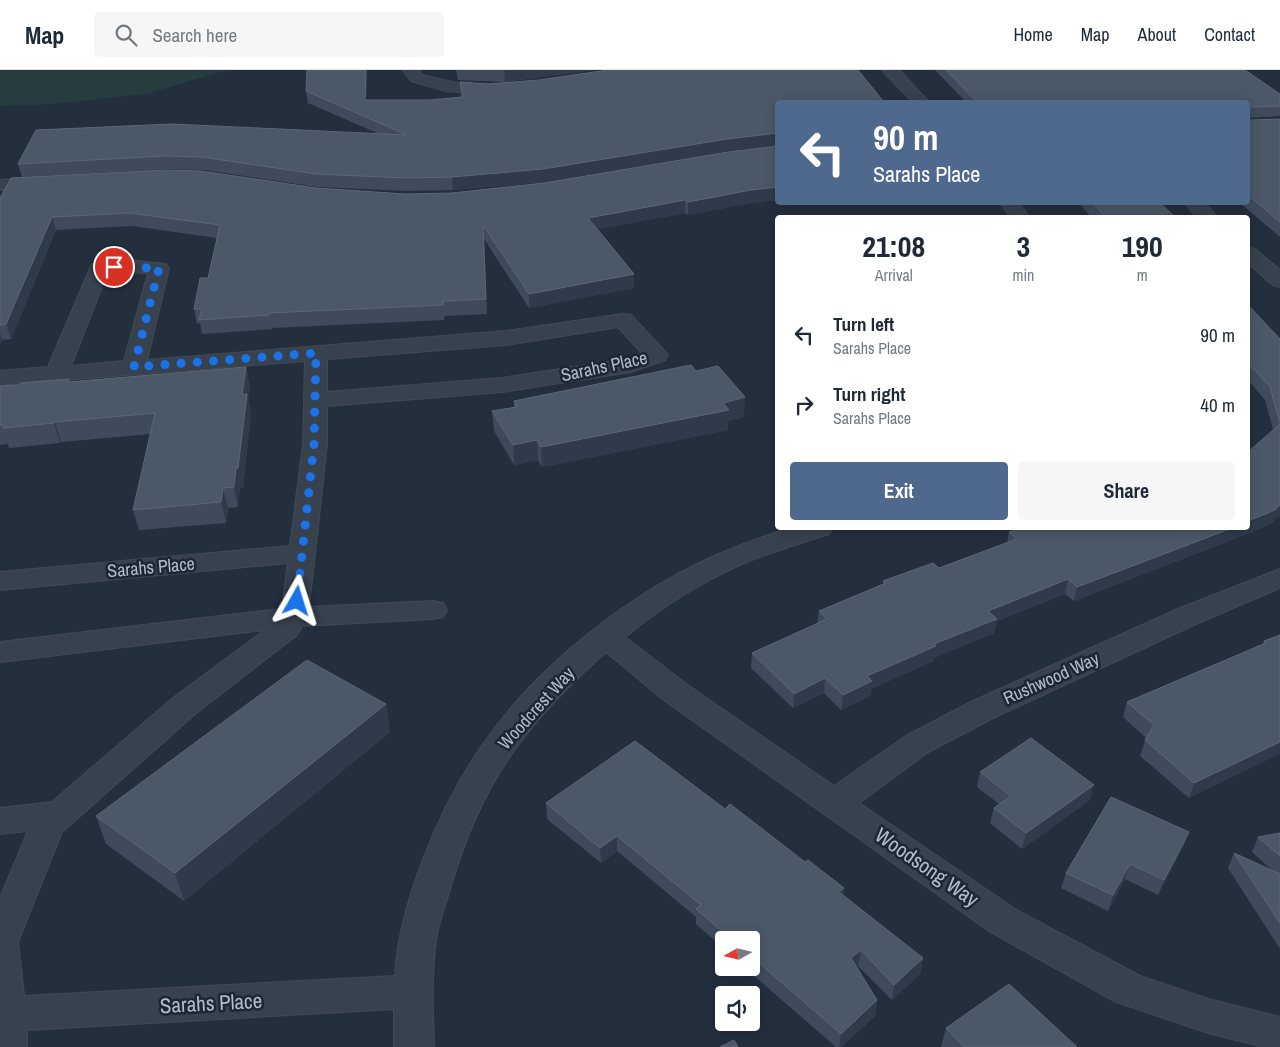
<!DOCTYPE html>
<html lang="en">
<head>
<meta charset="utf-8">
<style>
	body { margin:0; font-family:"Archivo Narrow",sans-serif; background:#f6f6f7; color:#1f2937; height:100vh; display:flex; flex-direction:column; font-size:19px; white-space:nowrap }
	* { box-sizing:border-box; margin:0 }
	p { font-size:16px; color:#747a83 }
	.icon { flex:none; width:28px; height:28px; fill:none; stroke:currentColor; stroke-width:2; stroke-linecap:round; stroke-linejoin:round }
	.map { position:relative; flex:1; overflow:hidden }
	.drawer { position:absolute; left:775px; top:145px; width:475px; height:315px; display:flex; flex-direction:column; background:#fff; border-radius:5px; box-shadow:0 2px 12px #0003 }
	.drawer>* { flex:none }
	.top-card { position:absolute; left:775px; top:30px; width:475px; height:105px; border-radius:5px; box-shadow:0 2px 12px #0003; background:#4f688e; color:#fff; overflow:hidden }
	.needle { width:32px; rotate:262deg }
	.fabs { position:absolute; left:715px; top:861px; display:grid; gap:10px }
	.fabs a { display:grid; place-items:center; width:45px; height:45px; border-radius:5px; background:#fff; box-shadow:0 2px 12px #0003; font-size:25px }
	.pin { position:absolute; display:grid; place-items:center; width:42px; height:42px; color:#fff; margin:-21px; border:2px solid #fff; border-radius:50%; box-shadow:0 1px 5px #0007 }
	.me { position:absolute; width:55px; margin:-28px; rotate:6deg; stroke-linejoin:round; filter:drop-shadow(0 0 4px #0008) }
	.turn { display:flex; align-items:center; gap:18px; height:105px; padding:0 15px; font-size:22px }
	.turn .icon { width:65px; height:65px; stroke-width:2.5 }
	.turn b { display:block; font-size:35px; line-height:42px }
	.eta { display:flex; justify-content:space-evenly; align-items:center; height:85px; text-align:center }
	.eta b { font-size:30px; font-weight:800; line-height:35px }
	.action { display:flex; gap:10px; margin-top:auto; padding:10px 15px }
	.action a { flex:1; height:58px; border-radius:5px; background:#4f688e; color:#fff; font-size:20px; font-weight:800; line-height:58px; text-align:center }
	.action a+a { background:#f6f6f7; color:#1f2937 }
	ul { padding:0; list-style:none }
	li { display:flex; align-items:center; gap:15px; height:70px; padding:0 15px }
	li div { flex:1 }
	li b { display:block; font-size:19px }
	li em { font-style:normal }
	header { display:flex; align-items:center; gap:30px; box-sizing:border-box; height:70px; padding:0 25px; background:#fff; border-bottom:1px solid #e0e1e3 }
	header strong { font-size:24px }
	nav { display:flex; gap:28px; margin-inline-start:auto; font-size:18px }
	.search { width:350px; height:45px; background:#f6f6f7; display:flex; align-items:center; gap:12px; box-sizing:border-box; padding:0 18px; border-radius:5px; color:#747a83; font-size:19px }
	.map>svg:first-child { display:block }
	.green { fill:#263c3f }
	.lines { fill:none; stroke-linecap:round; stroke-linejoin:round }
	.street-casing { stroke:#414a57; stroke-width:2 }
	.street { fill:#38414e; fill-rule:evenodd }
	.wall { fill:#3f4b5c }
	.shaded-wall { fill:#2f3b4b }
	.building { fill:#4b5868; stroke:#5c6777 }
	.route { stroke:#1a73e8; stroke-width:9; stroke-dasharray:0 16.2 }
	.labels { text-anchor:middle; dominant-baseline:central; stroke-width:5; stroke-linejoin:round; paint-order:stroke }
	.street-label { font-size:18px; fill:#b4bcc9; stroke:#1d2633 }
	.near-street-label { font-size:21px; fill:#b4bcc9; stroke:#1d2633 }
</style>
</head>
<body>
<header>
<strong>Map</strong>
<div class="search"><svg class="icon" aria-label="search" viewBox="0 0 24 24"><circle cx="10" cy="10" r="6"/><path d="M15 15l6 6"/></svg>Search here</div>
<nav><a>Home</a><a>Map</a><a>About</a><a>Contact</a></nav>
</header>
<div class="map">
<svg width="1280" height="977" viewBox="0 0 1280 977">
	<rect width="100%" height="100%" fill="#242f3e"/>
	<path class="green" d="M 0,0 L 227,0 L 146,24 L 53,34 L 0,36 Z"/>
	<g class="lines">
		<g class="street-casing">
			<path id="street" d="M 403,0 L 419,0 L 422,5 L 456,13 L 497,15 L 503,17 L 505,20 L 503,23 L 497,25 L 446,21 L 411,11 Z
				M 882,0 L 899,0 L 929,32 L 913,32 Z
				M 46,107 L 52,108 L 55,112 L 52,116 L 0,120 L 0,110 Z
				M 999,132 L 1018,132 L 1030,148 L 1011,148 Z
				M 1184,132 L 1204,132 L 1218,148 L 1198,148 Z
				M 1248,177 L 1255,179 L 1280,200 L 1280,217 L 1273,215 L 1248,193 Z
				M 129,190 L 166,194 L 169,198 L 147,290 L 506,261 L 623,244 L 631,245 L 668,285 L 665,290 L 631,302 L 502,322 L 327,336 L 327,374 L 309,537 L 433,531 L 443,533 L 447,540 L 443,547 L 433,549 L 302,556 L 297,565 L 195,644 L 62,762 L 18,872 L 24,926 L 395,906 C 399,833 440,737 481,677 C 543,587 652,505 755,470 C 768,466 782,459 795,458 C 807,456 821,458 833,458 L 829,464 C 800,473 771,482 742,494 C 701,512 660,538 625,567 L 686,614 L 834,716 L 906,666 L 973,631 L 1178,539 L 1280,499 L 1280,518 L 1198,553 L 995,647 L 928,682 L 859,733 L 1015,839 L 1140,906 L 1205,928 L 1280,947 L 1280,977 L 1263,977 L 1205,962 L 1114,931 L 989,861 L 664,630 L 606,582 C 526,653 481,712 451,816 C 446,834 438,852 436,871 C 431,906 433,942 434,977 L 394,977 L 394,939 L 27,960 L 27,977 L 0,977 L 0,828 L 28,761 L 0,764 L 0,738 L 52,732 L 173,628 L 265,560 L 0,592 L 0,572 L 280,539 L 283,531 L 288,493 L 0,520 L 0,502 L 290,476 L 303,374 L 305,291 L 0,315 L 0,301 L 48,297 L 92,194 ZM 129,202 L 148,203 L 124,291 L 71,296 L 107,204 ZM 618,257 L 642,283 L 626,289 L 502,308 L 327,322 L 327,289 L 506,275 Z"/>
		</g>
		<use href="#street" class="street"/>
	</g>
	<path class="wall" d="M 307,0 L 367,0 L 366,30 L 429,30 L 461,27 L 460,12 L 778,32 L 778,75 L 727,81 L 544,112 L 453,120 L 407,121 L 318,117 L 204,100 L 168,99 L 22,107 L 18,94 L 377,63 L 308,33 L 306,21 Z
		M 456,0 L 595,0 L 505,12 L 458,10 Z
		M 935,0 L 1245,0 L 1280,24 L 1280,46 L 1249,48 L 1251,50 L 1280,49 L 1280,167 L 1239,132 L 1248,132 L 1248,32 L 966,32 Z
		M 778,76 L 778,130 L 750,133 L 688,145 L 685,143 L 598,159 L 634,204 L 634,218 L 529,238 L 484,169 L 487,244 L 445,246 L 444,250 L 272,258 L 272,259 L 202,264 L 200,253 L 197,254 L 194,239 L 208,208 L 217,168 L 132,156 L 56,160 L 11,269 L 2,270 L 0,275 L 0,128 L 316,118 L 405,124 L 452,123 L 544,113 Z
		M 1078,132 L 1160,132 L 1176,148 L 1092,148 Z
		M 1248,235 L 1280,269 L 1280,445 L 1270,454 L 1257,460 L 1074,531 L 1065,524 L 997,551 L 994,563 L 934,588 L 933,591 L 871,619 L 870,626 L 841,640 L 824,623 L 793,638 L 751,598 L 752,583 L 817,554 L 819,541 L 883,515 L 883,511 L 939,498 L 1007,473 L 1009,462 L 1248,458 L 1273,359 L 1265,330 L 1248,310 Z
		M 246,297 L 250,317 L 248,330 L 251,344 L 243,418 L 240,418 L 238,437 L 228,438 L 226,453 L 139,460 L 133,440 L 151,364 L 61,372 L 60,373 L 9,378 L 8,374 L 0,375 L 0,316 L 19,315 L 69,309 L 70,312 Z
		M 696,301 L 744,347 L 728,351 L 728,360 L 542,397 L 538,390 L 514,395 L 494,361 L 492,341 L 514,337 L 514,331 Z
		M 1280,565 L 1189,728 L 1140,686 L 1146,668 L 1123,647 L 1127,632 L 1262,574 L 1264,571 Z
		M 386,634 L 390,662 L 184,831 L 106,774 L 96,746 Z
		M 980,702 L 1090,730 L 1022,779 L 990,753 L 994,738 L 999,734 L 977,717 Z
		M 546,733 L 725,739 L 844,818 L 843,826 L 923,888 L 920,904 L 892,930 L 858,896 L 856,897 L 877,930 L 875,946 L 841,977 L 836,977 L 745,898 L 751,898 L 751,870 L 724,870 L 724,879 L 696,854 L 696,847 L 617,781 L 601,793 L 547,749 Z
		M 1189,762 L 1183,777 L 1158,825 L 1125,809 L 1108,841 L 1061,818 L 1066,803 Z
		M 1280,763 L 1280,879 L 1228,798 L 1234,783 L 1272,800 L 1252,782 L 1258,767 Z
		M 946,958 L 1077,977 L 941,977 Z"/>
	<path class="shaded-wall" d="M 366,0 L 367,0 L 366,41 L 365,30 Z
		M 508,0 L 595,0 L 505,12 L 504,1 Z
		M 778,63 L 778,75 L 727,81 L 544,112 L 453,120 L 452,107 L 727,69 Z
		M 778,117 L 778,130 L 750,133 L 688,145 L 688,132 L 751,120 Z
		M 685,130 L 685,143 L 589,161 L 588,148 Z
		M 52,147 L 56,160 L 11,269 L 6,254 Z
		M 634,204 L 634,218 L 529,238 L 529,224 Z
		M 0,263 L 2,270 L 0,275 Z
		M 246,297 L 250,317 L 248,330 L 251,344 L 243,418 L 240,418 L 238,437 L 234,417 L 242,325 Z
		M 745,327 L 744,347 L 728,351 L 728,360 L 542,397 L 541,377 Z
		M 55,352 L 61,372 L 60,373 L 54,353 Z
		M 537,370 L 538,390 L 514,395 L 513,375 Z
		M 223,418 L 228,438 L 226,453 L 221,432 Z
		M 1280,435 L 1280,445 L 1270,454 L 1257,460 L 1074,531 L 1077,517 L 1232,458 L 1248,458 L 1248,451 Z
		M 1068,509 L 1065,524 L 997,551 L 994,563 L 934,588 L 933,591 L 871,619 L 870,626 L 841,640 L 843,625 L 867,606 L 934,574 L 988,541 Z
		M 825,608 L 824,623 L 793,638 L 794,624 Z
		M 386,634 L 390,662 L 184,831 L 175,803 Z
		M 1280,672 L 1280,684 L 1189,728 L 1194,713 Z
		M 1094,715 L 1090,730 L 1022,779 L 1026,763 Z
		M 1189,762 L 1183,777 L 1158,825 L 1164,810 Z
		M 617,766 L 617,781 L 601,793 L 600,778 Z
		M 1130,794 L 1125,809 L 1108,841 L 1113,825 Z
		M 844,818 L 842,834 L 839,822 Z
		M 861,880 L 858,896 L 848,904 L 851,888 Z
		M 923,888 L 920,904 L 892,930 L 894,915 Z
		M 877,930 L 875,946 L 841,977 L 839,977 L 841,964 Z"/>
	<path class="building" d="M 307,0 L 366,0 L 365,30 L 429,30 L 463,27 L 460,12 L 488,14 L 539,10 L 608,0 L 858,0 L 884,32 L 778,32 L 778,63 L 727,69 L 543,99 L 452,107 L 406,108 L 316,104 L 202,87 L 165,86 L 18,94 L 36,60 L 172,54 L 407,65 L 306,21 Z
		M 946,0 L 1245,0 L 1280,24 L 1280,36 L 1250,37 L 1249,48 L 1251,50 L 1280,49 L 1280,152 L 1248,125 L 1248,32 L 995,32 L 994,31 L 977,32 Z
		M 778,76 L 778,99 L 776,99 L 778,101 L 778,117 L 751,120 L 688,132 L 685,130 L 588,148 L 634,204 L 529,224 L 483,155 L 486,229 L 443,231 L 443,235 L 269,243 L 269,245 L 199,250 L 202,239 L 194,239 L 198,219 L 200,208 L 208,208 L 220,155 L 129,143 L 52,147 L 6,254 L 0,255 L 0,128 L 11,108 L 165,100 L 201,101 L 316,118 L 405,124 L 452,123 L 544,113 L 728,82 Z
		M 1092,132 L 1159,132 L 1176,148 L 1106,148 Z
		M 1248,235 L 1280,269 L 1280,353 L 1270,317 L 1248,293 Z
		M 691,295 L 696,301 L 718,296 L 745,327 L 723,333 L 729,340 L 541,377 L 537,370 L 513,375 L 492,341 L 517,337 L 514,331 Z
		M 246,297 L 242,325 L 247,324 L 238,398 L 236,398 L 234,417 L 223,418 L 221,432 L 133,440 L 155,343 L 55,352 L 54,353 L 3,358 L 3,355 L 0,355 L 0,316 L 19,315 L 20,313 L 69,309 L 68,312 Z
		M 1280,354 L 1280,435 L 1275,440 L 1248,451 L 1248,382 Z
		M 1021,458 L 1232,458 L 1077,517 L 1068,509 L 988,541 L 997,549 L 934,574 L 936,576 L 867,606 L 872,611 L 843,625 L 825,608 L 794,624 L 752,583 L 827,549 L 819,541 L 886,513 L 883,511 L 933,493 L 939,498 L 1017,469 L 1009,462 Z
		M 1280,565 L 1280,672 L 1194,713 L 1145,670 L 1154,655 L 1127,632 L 1266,573 L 1264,571 Z
		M 307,590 L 386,634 L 175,803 L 96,746 Z
		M 1031,668 L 1094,715 L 1026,763 L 994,738 L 1011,726 L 980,702 Z
		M 635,671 L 725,739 L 730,734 L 805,792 L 808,790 L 844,818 L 839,822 L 923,888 L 894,915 L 861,880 L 851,888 L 877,930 L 841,964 L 751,886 L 751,870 L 732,870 L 696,839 L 701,835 L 617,766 L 600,778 L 546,733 Z
		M 1111,727 L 1189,762 L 1164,810 L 1130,794 L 1113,825 L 1066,803 Z
		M 1280,763 L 1280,786 L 1258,767 Z
		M 1234,783 L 1280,804 L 1280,853 Z
		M 1009,914 L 1077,977 L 964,977 L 946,958 Z
		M 734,970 L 738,977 L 720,977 Z"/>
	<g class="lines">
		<path class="route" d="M 114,197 L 159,198 L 134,297 L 316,283 L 314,374 L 297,531"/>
	</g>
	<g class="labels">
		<g class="street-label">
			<text transform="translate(604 296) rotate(-12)">Sarahs Place</text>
			<text transform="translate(151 497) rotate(-5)">Sarahs Place</text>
			<text transform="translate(1051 608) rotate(-24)">Rushwood Way</text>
			<text transform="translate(536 638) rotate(-48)">Woodcrest Way</text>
		</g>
		<g class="near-street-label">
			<text transform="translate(927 797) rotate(35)">Woodsong Way</text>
			<text transform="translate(211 933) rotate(-3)">Sarahs Place</text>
		</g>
	</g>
</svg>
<div class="fabs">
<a><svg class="needle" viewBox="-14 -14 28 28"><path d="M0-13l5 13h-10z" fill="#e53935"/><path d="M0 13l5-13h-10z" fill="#747a83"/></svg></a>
<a><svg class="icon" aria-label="sound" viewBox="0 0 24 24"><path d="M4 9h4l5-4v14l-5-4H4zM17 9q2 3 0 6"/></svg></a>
</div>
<div class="pin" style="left:114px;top:197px;background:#d93025"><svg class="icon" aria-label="arrive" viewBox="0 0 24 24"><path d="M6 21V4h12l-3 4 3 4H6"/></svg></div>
<svg class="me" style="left:297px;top:531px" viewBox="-20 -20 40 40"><path d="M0-17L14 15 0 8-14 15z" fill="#1a73e8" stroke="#fff" stroke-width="4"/></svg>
<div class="top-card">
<div class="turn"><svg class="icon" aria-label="left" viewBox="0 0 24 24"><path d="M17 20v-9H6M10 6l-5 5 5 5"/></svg><div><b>90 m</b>Sarahs Place</div></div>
</div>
<section class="drawer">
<div class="eta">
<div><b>21:08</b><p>Arrival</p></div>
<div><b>3</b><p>min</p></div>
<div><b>190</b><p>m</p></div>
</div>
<ul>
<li><svg class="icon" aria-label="left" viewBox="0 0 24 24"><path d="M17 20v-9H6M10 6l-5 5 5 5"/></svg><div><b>Turn left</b><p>Sarahs Place</p></div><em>90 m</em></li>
<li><svg class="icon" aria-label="right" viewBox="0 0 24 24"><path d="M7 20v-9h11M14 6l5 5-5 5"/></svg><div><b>Turn right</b><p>Sarahs Place</p></div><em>40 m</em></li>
</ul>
<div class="action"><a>Exit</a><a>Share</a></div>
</section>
</div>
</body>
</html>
